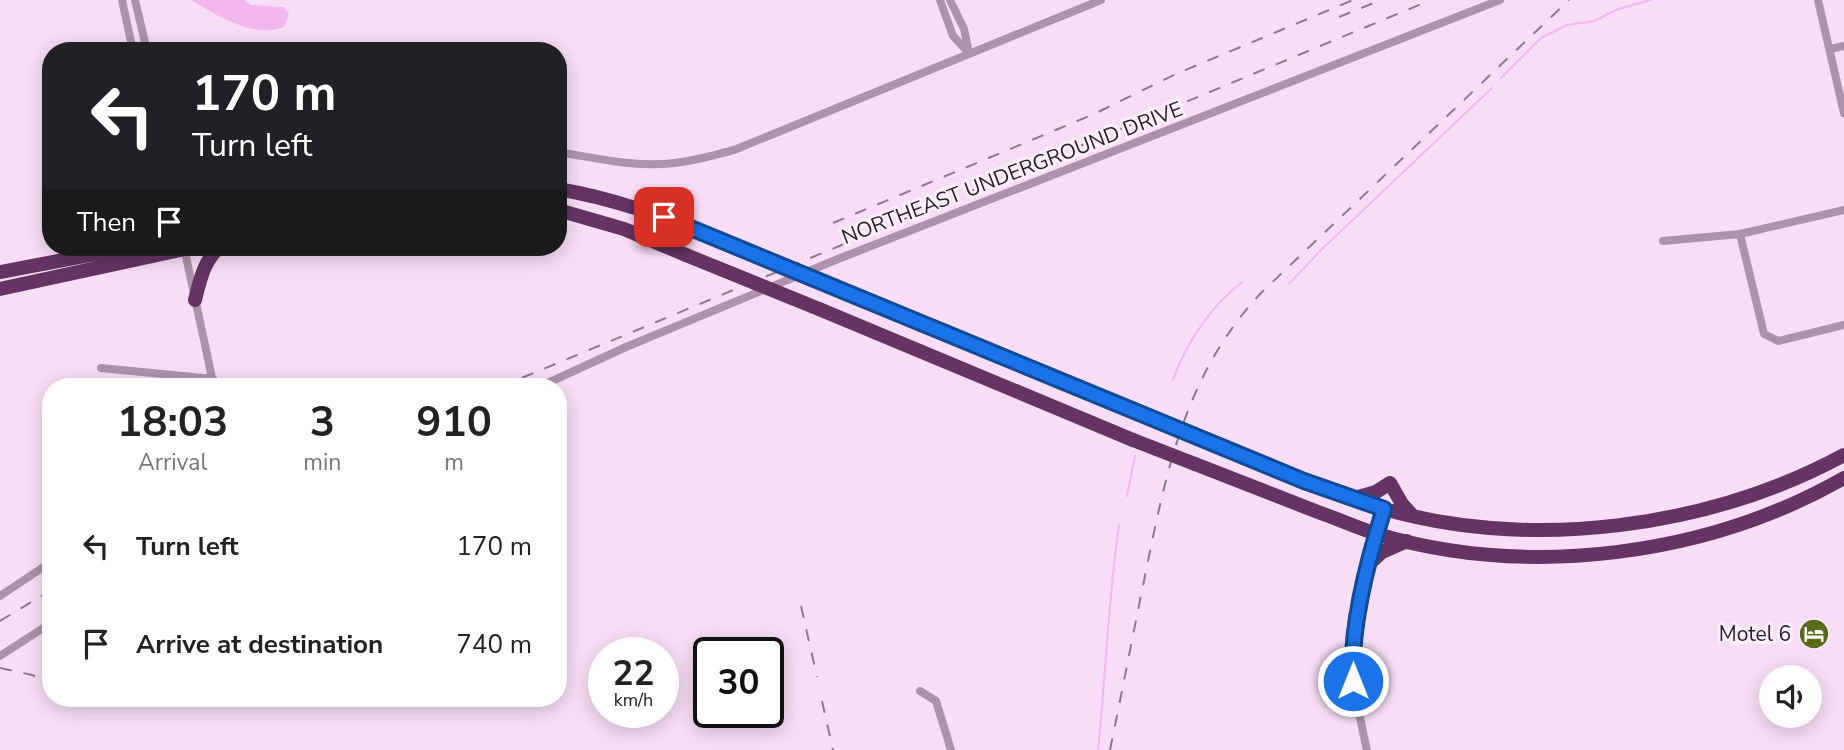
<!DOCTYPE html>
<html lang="en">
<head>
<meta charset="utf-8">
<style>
	body { margin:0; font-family:"Nunito Sans",sans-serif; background:#f6f6f6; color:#222; height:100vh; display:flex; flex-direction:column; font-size:26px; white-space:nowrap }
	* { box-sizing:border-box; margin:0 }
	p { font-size:23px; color:#767676 }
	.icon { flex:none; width:38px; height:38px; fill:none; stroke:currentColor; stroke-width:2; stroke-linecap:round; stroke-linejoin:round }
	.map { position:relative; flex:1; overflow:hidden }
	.sheet { position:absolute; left:42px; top:378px; width:525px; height:329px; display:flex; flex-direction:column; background:#fff; border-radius:28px; box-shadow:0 4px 18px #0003 }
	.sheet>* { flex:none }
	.hud { position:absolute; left:42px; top:42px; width:525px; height:214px; border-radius:28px; box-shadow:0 4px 18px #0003; background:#202124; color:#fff; overflow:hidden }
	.fabs { position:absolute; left:1759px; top:665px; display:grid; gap:14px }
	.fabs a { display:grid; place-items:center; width:63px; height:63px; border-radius:50%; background:#fff; box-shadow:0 4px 18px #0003; font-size:35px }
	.speed { position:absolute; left:588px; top:637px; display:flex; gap:14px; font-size:35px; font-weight:700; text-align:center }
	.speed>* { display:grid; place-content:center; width:91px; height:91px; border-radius:50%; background:#fff; box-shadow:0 4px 18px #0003; line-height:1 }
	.speed small { font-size:18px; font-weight:400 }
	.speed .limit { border:4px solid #111; border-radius:10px; background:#fff; color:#111 }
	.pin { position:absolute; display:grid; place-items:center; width:60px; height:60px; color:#fff; margin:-30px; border-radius:14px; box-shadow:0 4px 10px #0006 }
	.me { position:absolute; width:77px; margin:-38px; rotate:0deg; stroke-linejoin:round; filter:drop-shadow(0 0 5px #0008) }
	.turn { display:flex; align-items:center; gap:24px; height:147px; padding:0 35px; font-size:32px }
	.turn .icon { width:91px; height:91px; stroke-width:2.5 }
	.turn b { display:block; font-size:49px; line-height:60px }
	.then { display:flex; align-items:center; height:66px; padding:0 35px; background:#0003; gap:14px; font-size:26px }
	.eta { display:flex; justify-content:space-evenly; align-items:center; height:119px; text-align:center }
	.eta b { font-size:42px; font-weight:700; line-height:49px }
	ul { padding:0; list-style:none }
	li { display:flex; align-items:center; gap:21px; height:98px; padding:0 35px }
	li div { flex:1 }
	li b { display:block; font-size:26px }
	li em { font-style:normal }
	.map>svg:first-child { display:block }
	.water { fill:#f2b7ef }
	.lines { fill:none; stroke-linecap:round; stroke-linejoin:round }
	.stream { stroke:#f2b7ef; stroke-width:2 }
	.street { stroke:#ac93aa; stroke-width:8 }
	.highway { stroke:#653464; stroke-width:14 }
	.rail { stroke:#8c7b8b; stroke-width:2; stroke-dasharray:12 12; stroke-linecap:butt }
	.highway-bridge { stroke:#653464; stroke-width:14 }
	.route-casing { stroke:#114b97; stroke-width:18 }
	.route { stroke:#1a73e8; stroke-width:12 }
	.labels { text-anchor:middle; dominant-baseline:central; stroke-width:6; stroke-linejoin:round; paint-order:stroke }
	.street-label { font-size:21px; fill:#271e26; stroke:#fdeefc }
	.poi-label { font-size:21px; fill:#271e26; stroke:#fdeefc; text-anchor:end }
</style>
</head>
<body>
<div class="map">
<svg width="1844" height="750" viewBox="0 0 1844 750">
	<rect width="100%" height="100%" fill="#f7ddf5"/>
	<path class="water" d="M 191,0 L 244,0 L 251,5 L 284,7 L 289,14 L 284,27 C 254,39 216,15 191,0 Z"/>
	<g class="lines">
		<path class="stream" d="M 1501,78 L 1541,38 L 1567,25 L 1594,21 L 1618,9 L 1651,0
			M 1289,284 L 1321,250 L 1492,88
			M 1173,380 C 1186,343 1211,306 1242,282
			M 1127,496 L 1135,456
			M 1098,750 C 1106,675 1108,599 1119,525"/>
		<path class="street" d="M 122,0 L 133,51
			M 135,0 L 147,51
			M 940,0 L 953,36 L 969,53
			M 950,0 L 964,29 L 969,53
			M 1818,0 L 1844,113
			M 1830,49 L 1844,46
			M 558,152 C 596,158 636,168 674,163 C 695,161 714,155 734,150 L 1101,0
			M 1740,234 L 1764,334 L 1778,341 L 1844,325
			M 1663,241 L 1740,234 L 1844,210
			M 184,247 L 214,387
			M 101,368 L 213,379
			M 539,387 L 626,347 L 838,259 L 1500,0
			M 0,596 L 51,562
			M 0,656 L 51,623
			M 920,691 L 936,701 L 951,750
			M 1367,750 C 1358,711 1351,675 1354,634 L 1376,534 L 1384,509"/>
		<path class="highway" d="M 558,189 C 611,198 659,215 709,235
			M 558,210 L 624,229 L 686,255
			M 0,272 L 132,247
			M 0,289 L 194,247
			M 840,289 L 1142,413
			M 195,300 C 200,280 204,260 220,247
			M 819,309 L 1133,440
			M 1210,442 C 1268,466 1325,492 1384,509 C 1533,551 1709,528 1844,455
			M 1195,464 C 1236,480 1277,496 1318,512 C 1338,519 1357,528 1377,534 C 1529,579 1707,556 1844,478
			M 1354,498 L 1376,492 L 1390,483 L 1402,504 L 1412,515
			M 1370,563 L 1382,552 L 1407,541"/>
		<path class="rail" d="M 1339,17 L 1381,0
			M 833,223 L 1094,114 L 1176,74 L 1353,0
			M 500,387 L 1431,0
			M 801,606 L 817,677
			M 0,621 L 51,590
			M 0,668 L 32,675 L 51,683
			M 822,701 L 833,750
			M 1110,750 C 1122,692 1133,634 1145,576 C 1166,472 1185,374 1261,293 L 1569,0"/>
		<path class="highway-bridge" d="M 709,235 L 840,289
			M 686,255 L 819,309
			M 1142,413 L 1210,442
			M 1133,440 L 1195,464"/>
	</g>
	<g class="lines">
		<g class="route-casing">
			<path id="route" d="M 664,217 L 1304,481 L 1384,509 C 1368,559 1350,628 1353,681"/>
		</g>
		<use href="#route" class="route"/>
	</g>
	<defs>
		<g id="hotel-disc" transform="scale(1.575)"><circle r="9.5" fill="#5a6b17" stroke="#fdeefc"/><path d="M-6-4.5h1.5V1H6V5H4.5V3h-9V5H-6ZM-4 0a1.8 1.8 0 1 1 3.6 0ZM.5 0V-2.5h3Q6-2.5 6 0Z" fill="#fff"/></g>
	</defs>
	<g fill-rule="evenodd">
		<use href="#hotel-disc" x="1814" y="634"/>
	</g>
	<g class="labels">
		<g class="street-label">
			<text transform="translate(1012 173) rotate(-21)">NORTHEAST UNDERGROUND DRIVE</text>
		</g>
		<g class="poi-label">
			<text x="1791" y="634">Motel 6</text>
		</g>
	</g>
</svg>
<div class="fabs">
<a><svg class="icon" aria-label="sound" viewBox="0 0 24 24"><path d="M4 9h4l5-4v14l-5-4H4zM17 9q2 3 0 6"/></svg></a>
</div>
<div class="speed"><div>22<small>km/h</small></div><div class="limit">30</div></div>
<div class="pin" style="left:664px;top:217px;background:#d93025"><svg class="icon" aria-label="arrive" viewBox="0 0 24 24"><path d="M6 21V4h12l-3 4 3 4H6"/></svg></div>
<svg class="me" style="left:1353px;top:681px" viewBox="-20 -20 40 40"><circle r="17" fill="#1a73e8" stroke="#fff" stroke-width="3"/><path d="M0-11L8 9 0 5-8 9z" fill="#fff"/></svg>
<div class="hud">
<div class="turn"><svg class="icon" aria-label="left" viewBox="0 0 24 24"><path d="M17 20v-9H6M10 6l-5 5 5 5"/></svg><div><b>170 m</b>Turn left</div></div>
<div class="then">Then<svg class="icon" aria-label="arrive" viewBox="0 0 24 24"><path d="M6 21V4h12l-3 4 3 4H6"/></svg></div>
</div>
<section class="sheet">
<div class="eta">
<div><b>18:03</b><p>Arrival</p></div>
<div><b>3</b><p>min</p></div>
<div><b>910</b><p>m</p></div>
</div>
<ul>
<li><svg class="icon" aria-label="left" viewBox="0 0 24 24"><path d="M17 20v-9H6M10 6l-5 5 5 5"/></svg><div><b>Turn left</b></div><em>170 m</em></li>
<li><svg class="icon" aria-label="arrive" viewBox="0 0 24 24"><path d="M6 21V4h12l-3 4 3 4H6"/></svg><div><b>Arrive at destination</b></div><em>740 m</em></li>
</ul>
</section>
</div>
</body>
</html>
